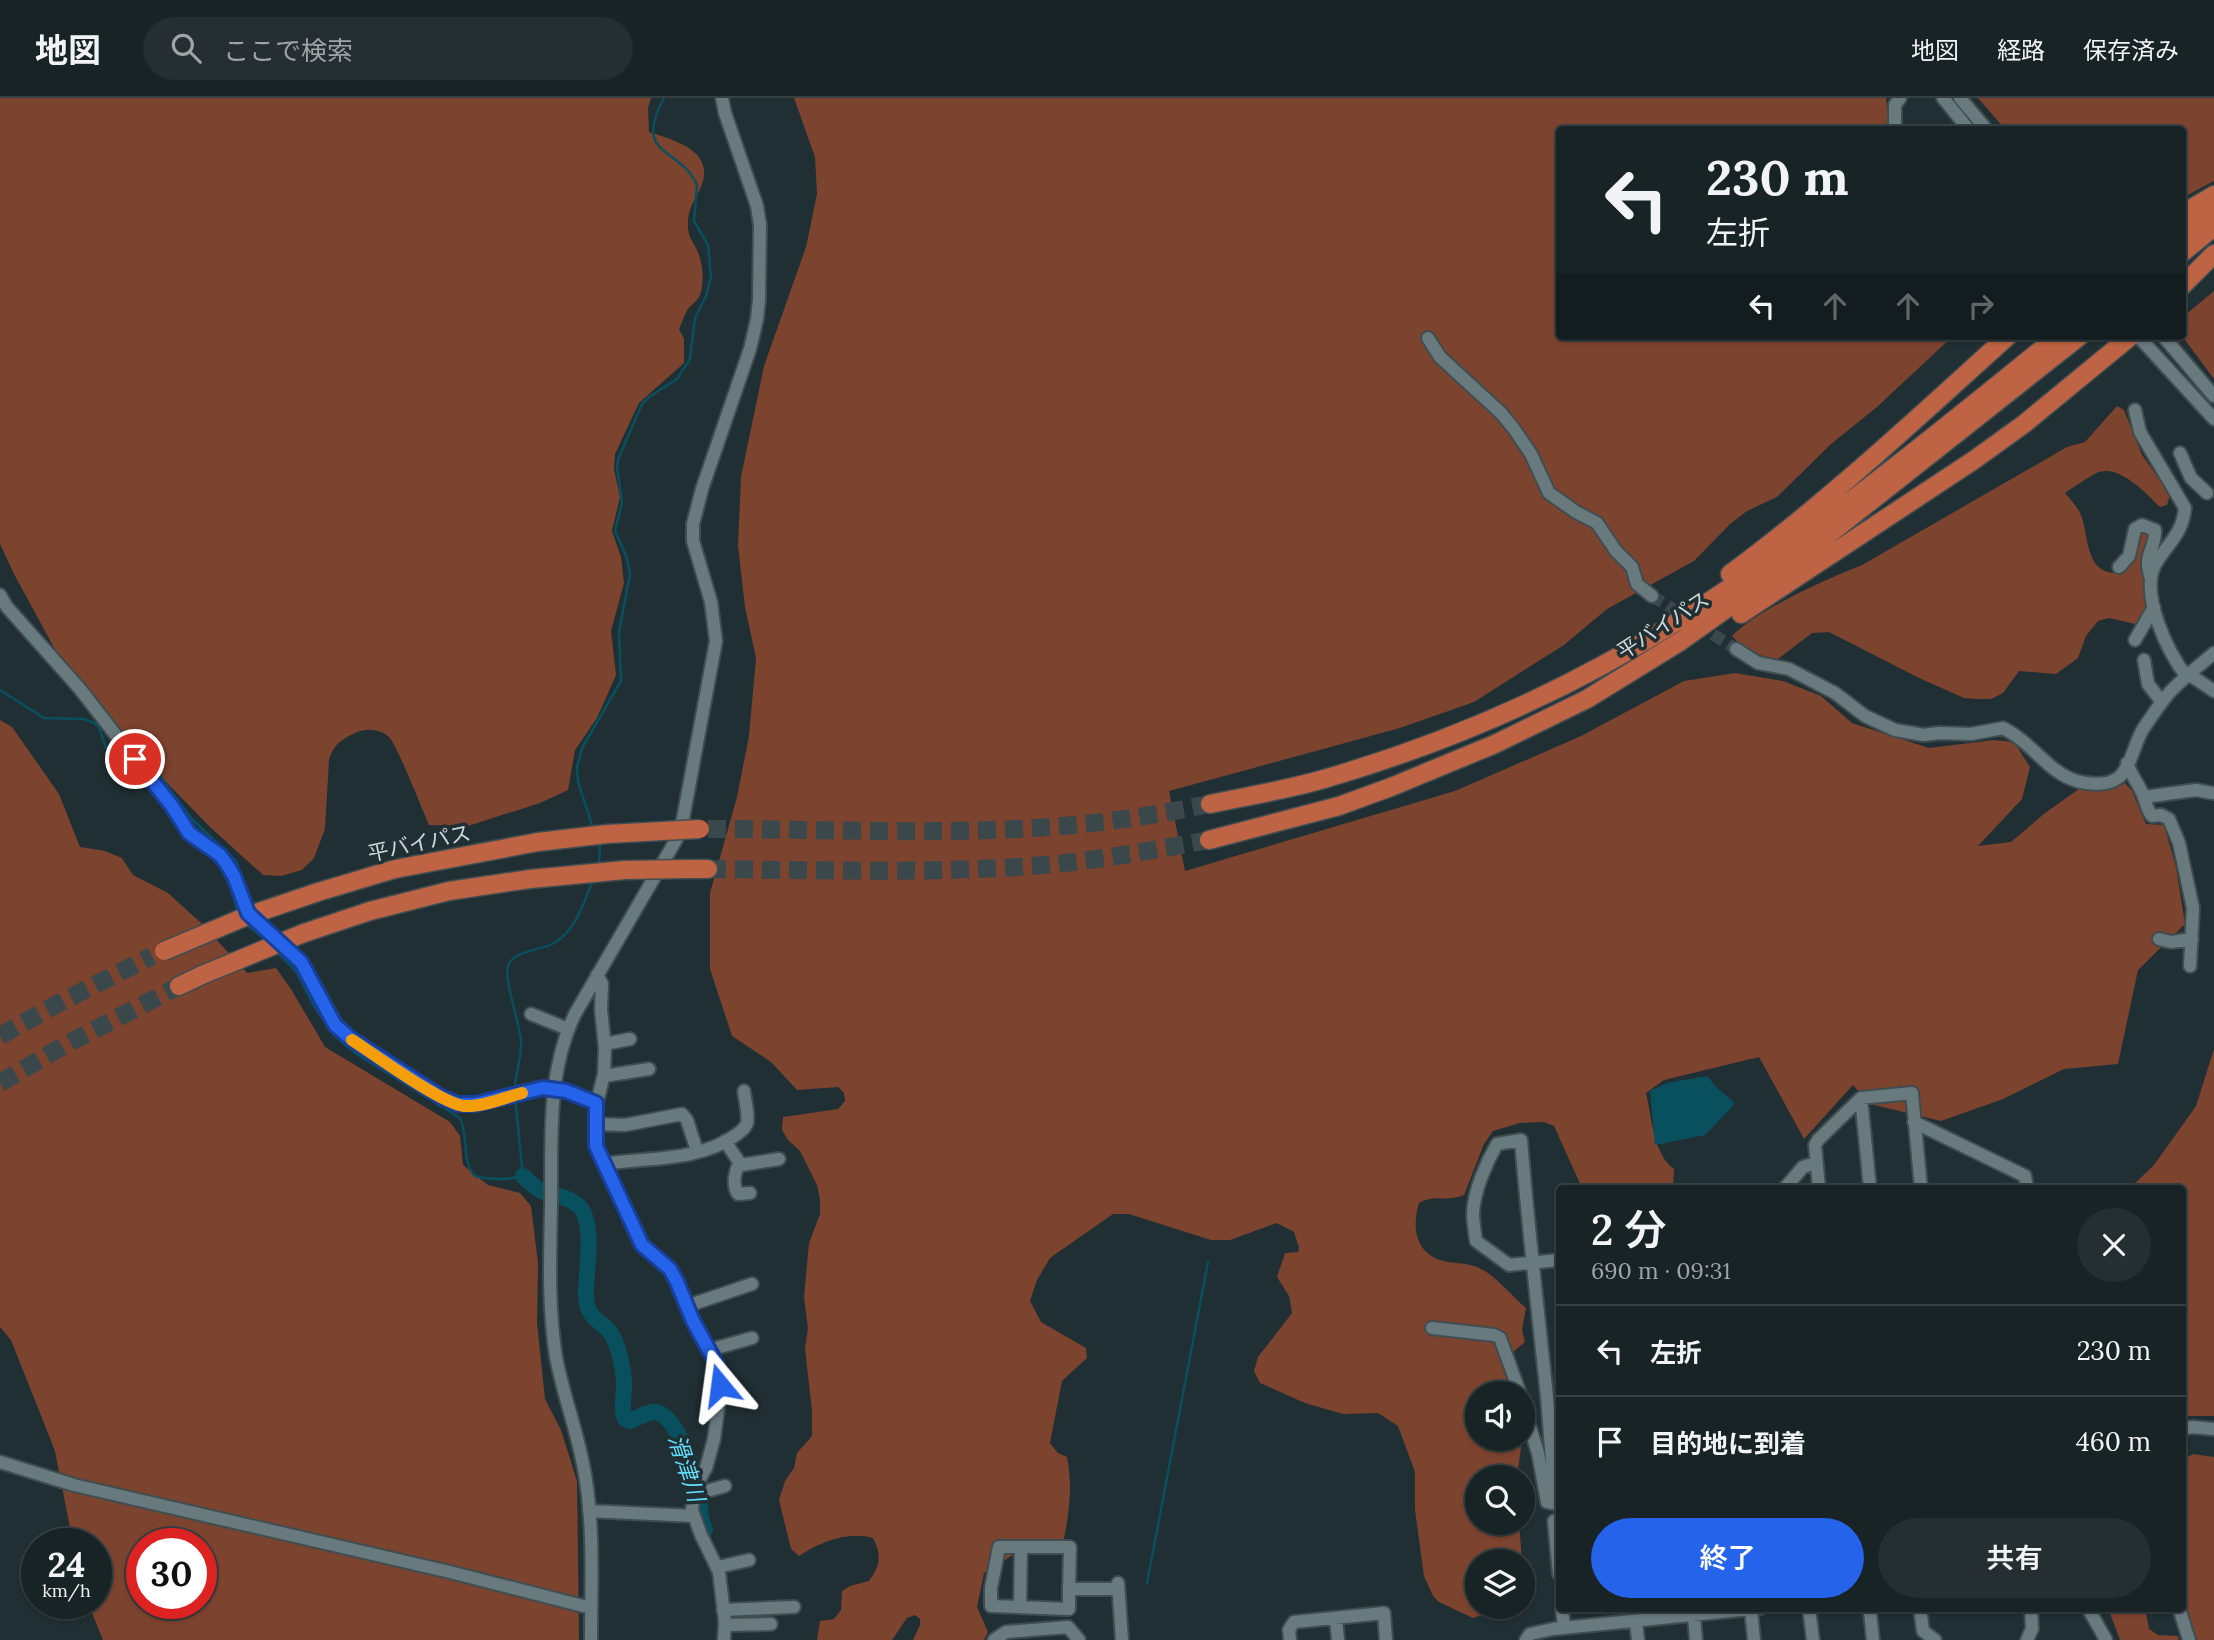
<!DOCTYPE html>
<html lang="ja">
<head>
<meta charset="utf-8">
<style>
	body { margin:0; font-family:Lora,"Noto Sans JP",serif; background:#252f32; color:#f1f3f6; height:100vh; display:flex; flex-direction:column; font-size:26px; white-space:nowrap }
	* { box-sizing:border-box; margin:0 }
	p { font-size:23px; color:#9fa4a7 }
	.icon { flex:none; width:38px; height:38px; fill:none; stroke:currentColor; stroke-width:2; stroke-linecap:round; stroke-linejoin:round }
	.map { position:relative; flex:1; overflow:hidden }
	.sheet { position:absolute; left:1556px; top:1087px; width:630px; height:427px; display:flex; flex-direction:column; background:#182326; border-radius:7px; box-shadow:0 2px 5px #0004,0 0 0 2px #364043 }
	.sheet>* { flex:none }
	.hud { position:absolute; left:1556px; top:28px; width:630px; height:214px; border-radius:7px; box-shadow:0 2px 5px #0004,0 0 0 2px #364043; background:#182326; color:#f1f3f6; overflow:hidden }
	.tools { position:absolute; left:1465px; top:1283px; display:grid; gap:14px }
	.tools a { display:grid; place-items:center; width:70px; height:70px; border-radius:50%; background:#182326; box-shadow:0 2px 5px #0004,0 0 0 2px #364043; font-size:35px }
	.speed { position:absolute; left:21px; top:1430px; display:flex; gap:14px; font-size:35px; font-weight:700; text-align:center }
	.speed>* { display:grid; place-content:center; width:91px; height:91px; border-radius:50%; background:#182326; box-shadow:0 2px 5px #0004,0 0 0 2px #364043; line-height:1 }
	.speed small { font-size:18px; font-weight:400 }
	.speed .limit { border:10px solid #d22; background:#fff; color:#111 }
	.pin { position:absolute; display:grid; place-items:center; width:60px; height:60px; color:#fff; margin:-30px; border:4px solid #fff; border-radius:50%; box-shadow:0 2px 7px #0007 }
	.me { position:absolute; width:77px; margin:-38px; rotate:344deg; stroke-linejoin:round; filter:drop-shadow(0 0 5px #0008) }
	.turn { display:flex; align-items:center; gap:24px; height:147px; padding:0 35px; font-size:32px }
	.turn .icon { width:91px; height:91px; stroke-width:2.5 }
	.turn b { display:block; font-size:49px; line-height:60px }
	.lanes { display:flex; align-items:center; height:66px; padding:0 35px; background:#0003; justify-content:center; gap:35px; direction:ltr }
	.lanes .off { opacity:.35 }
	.round { display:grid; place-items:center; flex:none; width:74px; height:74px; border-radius:37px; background:#252f32 }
	.head { display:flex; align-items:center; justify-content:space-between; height:119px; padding:0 35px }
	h1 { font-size:42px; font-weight:600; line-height:52px }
	.action { display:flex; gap:14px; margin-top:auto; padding:14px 35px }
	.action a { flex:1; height:80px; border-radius:42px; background:#2563eb; color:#fff; font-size:28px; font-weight:600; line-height:80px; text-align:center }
	.action a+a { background:#252f32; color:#f1f3f6 }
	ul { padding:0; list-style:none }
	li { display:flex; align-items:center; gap:21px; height:91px; padding:0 35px; border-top:2px solid #364043 }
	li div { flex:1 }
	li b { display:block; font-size:26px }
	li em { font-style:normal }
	header { display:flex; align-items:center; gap:42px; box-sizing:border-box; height:98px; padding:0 35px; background:#182326; border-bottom:2px solid #364043 }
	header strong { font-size:33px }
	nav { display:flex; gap:38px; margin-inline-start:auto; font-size:24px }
	.search { width:490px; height:63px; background:#252f32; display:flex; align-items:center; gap:18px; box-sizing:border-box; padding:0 24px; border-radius:38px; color:#9fa4a7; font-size:26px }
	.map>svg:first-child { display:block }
	.forest { fill:#7c432f; fill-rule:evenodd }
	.water { fill:#09505f }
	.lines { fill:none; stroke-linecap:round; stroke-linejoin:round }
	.stream { stroke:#09505f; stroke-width:2.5 }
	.river { stroke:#09505f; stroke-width:16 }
	.minor-tunnel { stroke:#3a484c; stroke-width:12; stroke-dasharray:12 6; stroke-linecap:butt }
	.highway-tunnel { stroke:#3a484c; stroke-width:18; stroke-dasharray:18 9; stroke-linecap:butt }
	.minor-casing { stroke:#404d50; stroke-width:16 }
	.highway-casing { stroke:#404d50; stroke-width:21 }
	.minor { stroke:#697a7f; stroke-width:12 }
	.highway { stroke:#be6344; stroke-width:18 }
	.highway-bridge-casing { stroke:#404d50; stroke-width:21; stroke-linecap:butt }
	.highway-bridge { stroke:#be6344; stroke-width:18 }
	.route-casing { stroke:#184099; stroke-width:18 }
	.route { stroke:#2563eb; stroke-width:12 }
	.slow { stroke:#f59e0b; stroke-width:12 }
	.labels { text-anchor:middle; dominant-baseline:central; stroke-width:7; stroke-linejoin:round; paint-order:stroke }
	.street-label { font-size:21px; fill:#cfd8da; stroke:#202f33 }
	.water-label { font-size:23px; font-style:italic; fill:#63dbfa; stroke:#202f33 }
</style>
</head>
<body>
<header>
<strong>地図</strong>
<div class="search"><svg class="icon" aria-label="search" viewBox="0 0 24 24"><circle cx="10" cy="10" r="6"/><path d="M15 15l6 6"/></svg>ここで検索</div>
<nav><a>地図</a><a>経路</a><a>保存済み</a></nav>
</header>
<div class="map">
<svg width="2214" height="1542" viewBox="0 0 2214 1542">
	<rect width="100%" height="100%" fill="#202f33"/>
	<path class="forest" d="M 0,0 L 651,0 L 648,10 L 649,34 C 670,41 712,51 703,83 C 699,97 689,107 688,122 C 687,138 691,140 697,152 C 703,165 705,187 699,199 C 696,204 691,207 688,211 C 684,217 682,225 679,231 L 684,241 L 684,265 L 639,305 L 615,356 L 614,371 L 620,399 L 612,433 L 621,459 L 624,485 L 611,533 L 616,577 L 597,620 L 575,652 L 568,692 L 540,705 L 468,728 L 429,727 C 423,713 396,645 389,639 C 378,630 365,630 353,636 C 340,642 333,648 329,662 L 325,731 L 314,760 L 302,772 L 281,778 L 263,777 L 210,729 L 129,646 L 58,557 L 14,476 L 0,446 Z
		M 794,0 L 1886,0 L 1889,31 L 1559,32 L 1559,238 L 1953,238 L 1877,309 L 1831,346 L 1777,399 L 1747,413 L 1730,426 L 1694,463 L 1607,511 L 1564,547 L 1474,604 L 1400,630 L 1169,693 L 1185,773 L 1455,693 L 1581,638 L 1684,583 L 1735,575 L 1783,583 L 1821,598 L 1852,625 L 1929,650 L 1994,642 L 2014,644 L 2030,669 L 2022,701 L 1978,748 L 2011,744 L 2045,715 L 2079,691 L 2110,690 L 2124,684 L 2132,693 L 2146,726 L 2164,727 L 2176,769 L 2185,826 L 2138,872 L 2118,966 L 2064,971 L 2003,1001 L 1941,1023 L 1870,1006 L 1853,987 L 1804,1041 L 1759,959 L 1664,982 L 1646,995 C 1652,1019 1653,1056 1674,1071 L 1673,1090 L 1582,1090 L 1554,1028 L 1544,1024 L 1520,1025 L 1493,1033 L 1484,1046 L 1464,1097 C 1444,1105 1437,1095 1419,1105 C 1411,1132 1416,1158 1448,1164 C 1462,1166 1472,1165 1485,1173 C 1500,1183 1512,1198 1526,1210 L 1522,1232 L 1525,1244 L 1513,1254 L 1527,1306 L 1517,1379 L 1477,1379 L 1477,1424 L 1519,1425 L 1522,1463 L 1477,1463 L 1477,1508 L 1505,1509 L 1473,1520 L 1439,1504 L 1433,1498 L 1424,1478 L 1415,1412 L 1415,1374 L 1398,1328 L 1378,1315 L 1343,1316 L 1305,1305 L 1260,1285 L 1254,1273 L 1258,1259 L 1292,1215 L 1289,1198 L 1277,1179 L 1285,1155 L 1298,1154 L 1299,1150 L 1294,1134 L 1277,1125 L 1230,1142 L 1211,1142 L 1129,1116 L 1113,1116 L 1050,1160 L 1037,1182 L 1030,1203 L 1041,1224 L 1086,1250 L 1087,1260 L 1062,1283 L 1050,1345 L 1058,1355 L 1067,1359 C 1073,1389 1069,1416 1063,1445 L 1019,1453 L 984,1475 L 977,1509 L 988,1534 L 984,1542 L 913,1542 L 920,1527 L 920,1521 L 915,1517 L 907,1520 L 892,1542 L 817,1542 L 820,1523 L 834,1521 L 841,1512 L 842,1493 L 850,1488 L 869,1483 C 880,1468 882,1457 873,1440 C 848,1433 820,1444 799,1458 L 791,1451 L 779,1402 L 785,1383 L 794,1370 L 797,1355 L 812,1338 L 812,1313 L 805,1251 L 808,1230 L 804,1199 L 809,1145 L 820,1116 L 820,1101 L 817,1087 L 800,1053 L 788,1042 L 782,1032 L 783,1019 L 838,1011 L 845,1003 L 844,995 L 838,989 L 797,992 L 771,964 L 732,938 L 710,871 L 710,795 L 737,699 L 749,638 L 756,560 L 745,509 L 738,448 L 741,379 L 764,268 L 806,149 L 817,96 L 815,59 ZM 1477,1295 L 1522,1295 L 1522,1340 L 1477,1340 Z
		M 1978,0 L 2214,0 L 2214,83 L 2182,100 L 2182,32 L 2005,31 Z
		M 2214,193 L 2214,281 L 2182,238 L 2184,218 Z
		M 2117,308 L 2124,312 L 2142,357 L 2167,392 L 2170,397 L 2167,407 L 2160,409 C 2147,396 2120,367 2099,374 C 2093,376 2071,391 2065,395 C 2069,400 2075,406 2079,413 C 2090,433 2083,474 2115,475 C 2120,475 2125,473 2129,469 C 2138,459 2136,443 2143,432 L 2152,435 L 2149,505 L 2144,521 L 2135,526 L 2109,520 L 2098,523 L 2086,538 L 2078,560 L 2056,576 L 2019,573 L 2003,595 L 1991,601 L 1977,601 L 1964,600 L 1919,580 L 1829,534 L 1812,535 L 1778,561 C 1758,558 1746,553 1732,538 C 1758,511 1827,481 1862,467 L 2067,349 L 2085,344 Z
		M 0,622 L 12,629 L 59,696 L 80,749 L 105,753 L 122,760 L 133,777 L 168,795 L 200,824 L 247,875 L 276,870 L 291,891 L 325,949 L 450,1024 L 460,1038 L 463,1067 L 488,1087 L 520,1095 L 531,1108 L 538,1165 L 537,1225 L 545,1301 L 561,1332 L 577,1383 L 579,1542 L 103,1542 L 88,1505 L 96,1505 L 96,1446 L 73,1445 L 55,1353 L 11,1242 L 0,1229 ZM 142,1446 L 201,1446 L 201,1505 L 142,1505 Z
		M 2214,951 L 2214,1318 L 2182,1318 L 2182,1090 L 2130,1090 L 2154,1067 L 2196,1008 Z
		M 2193,1356 L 2214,1359 L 2214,1542 L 2192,1542 L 2182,1506 L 2182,1362 Z
		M 2108,1510 L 2145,1510 L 2149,1531 L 2158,1537 L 2178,1538 L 2179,1542 L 2120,1542 Z"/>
	<path class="water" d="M 1707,978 L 1716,989 L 1734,1004 L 1732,1009 L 1705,1037 L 1655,1047 L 1650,993 L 1667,985 Z"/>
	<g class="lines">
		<path class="stream" d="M 0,592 L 44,620 L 84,621 L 94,625 L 99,629 L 106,650 L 125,656
			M 139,659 L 148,662 L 192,721 L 235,762 L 238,767 L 236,776
			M 593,730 L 578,684 L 577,669 L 582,650 L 621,583 L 619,534 L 630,476 L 627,460 L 615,433 L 622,405 L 617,368 L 619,359 L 642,306 L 649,299 L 677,281 L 690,261 L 695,220 L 706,198 L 711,179 L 708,147 L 694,123 L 697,87 C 679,47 632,60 664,0
			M 599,766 L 600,745
			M 231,785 L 230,787 L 238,815
			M 246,826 L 268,844
			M 277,854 L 297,875 L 315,910 L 334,937 L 355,955 L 460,1020 C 469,1037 461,1064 475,1078 C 491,1082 507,1082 523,1078 L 515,1000
			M 515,989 C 516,973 522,958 521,942 C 519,925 504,881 508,868 C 513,852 541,853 554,845 C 576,833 584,804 593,782
			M 1147,1485 L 1208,1164"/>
		<path class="river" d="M 523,1078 C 529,1084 536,1091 544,1094 C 556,1098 569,1099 579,1108 C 596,1126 585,1175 586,1198 C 586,1224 607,1223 614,1241 C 620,1254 623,1270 624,1283 C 625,1296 620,1308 625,1321 L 630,1323 C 638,1320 648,1313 656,1314 C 676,1317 697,1376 699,1394 C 700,1408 699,1419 705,1432"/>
		<path class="minor-tunnel" d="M 1652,498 L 1736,551"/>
		<path class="highway-tunnel" d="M 708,731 C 829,731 952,738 1074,727 C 1119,723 1165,715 1210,706
			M 708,771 C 820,772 933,776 1045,767 C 1100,762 1155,752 1209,742
			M 0,938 L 59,905 L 152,858
			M 0,985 L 63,948 L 179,888"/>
		<g class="minor-casing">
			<path id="minor" d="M 1943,0 L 1969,32
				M 1960,0 L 1987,32
				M 1895,32 L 1895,7 L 1900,0
				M 2138,238 L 2214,321
				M 2163,238 L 2214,298
				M 1428,240 L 1440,259 L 1501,315 L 1514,331 L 1531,356 L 1549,395 L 1576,414 L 1597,425 L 1616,453 L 1632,469 L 1637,486 L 1652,498
				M 2135,312 L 2140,334 L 2185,410 C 2182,438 2167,445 2155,467 C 2140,497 2168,555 2187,579
				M 2180,355 L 2191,380 L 2207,395
				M 2119,469 L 2129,458 L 2135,431 L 2142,427 L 2155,432 C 2156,451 2142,457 2151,480
				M 0,497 L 7,509 L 80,591 L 171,708 L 189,735 L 220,757 L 226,765 L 234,778 L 248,815 L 301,864 L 340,933 L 441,999 C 476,1018 508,992 543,990 C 563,989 579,997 596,1005
				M 2135,542 L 2154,509
				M 1736,551 L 1758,565 L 1789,571 L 1835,595 L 1865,618 L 1895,632 L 1924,637 L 1939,635 L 1971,636 L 2003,630 C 2030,643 2045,670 2071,681 C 2084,686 2106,689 2118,680 C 2132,669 2134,643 2145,628 C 2153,617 2160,605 2170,594 C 2183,580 2199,568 2214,555
				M 2144,562 L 2148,586 L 2162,604
				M 2191,575 L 2193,579 L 2214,593
				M 2127,665 C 2131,677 2138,685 2143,697 C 2146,704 2147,712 2152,718 L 2161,717 L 2169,721 L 2179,745 L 2193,810 L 2190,868
				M 2144,699 L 2196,692 L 2212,695
				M 2159,841 L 2171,844 L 2192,841
				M 597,877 L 602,886 L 601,912 L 605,950 L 604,976 L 595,1013 L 596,1048 L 642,1147 L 670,1171 L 677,1184 L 693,1223 L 712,1257 L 717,1272 L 720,1296 L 714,1341 L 706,1370 L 694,1391 L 692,1412 L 701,1437 L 719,1474 L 725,1524 L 724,1542
				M 531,916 L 568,931
				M 605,946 L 630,941
				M 604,978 L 649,971
				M 1861,1000 L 1870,1090
				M 1914,1024 L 2025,1078 L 2027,1090
				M 596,1026 L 625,1027 L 682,1016 L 687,1022 L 697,1053
				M 725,1043 L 741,1067 L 779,1061
				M 739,1065 C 735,1074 732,1087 738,1096 L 750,1095
				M 604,1066 C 648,1059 698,1064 736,1037 C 741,1033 745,1031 747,1025 C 749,1016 745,1003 744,993
				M 1785,1090 L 1803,1069 L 1816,1065
				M 1819,1090 L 1815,1047 L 1818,1042 L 1861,1000 L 1912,995 L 1921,1090
				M 1559,1162 L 1509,1167 L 1476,1143 C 1475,1134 1473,1124 1473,1115 C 1474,1093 1486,1065 1497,1046 L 1521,1042 C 1528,1128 1538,1213 1547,1299 C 1550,1334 1552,1370 1556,1406 L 1559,1407
				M 687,1208 L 752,1186
				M 1432,1230 L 1494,1237 L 1500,1240 L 1520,1295
				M 709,1252 L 752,1240
				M 1522,1304 L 1538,1355 L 1547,1404 L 1556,1406
				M 2182,1331 L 2192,1329 L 2214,1331
				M 0,1364 L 74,1387 L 450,1474 L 591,1510
				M 692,1397 L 725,1388
				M 589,1413 L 694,1418
				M 1559,1423 L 1554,1423 L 1559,1476
				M 718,1469 L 749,1462
				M 1118,1485 L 1122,1542
				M 1069,1491 L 1070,1449 L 999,1449 L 991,1490 L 991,1508 L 1069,1511 L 1069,1491 L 1118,1491
				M 1020,1509 L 1021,1449
				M 1562,1510 L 1564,1530
				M 1809,1510 L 1813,1542
				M 1920,1510 L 1923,1533 L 1935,1542
				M 2088,1510 L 2106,1542
				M 2179,1510 L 2189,1542
				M 723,1512 L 794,1509
				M 1751,1512 L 1754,1542
				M 1870,1514 L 1873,1542
				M 1694,1518 L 1696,1542
				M 1336,1521 L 1338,1542
				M 1636,1524 L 1638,1542
				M 725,1527 L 771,1526
				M 591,1542 C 591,1489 594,1435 586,1383 C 580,1340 564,1301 556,1259 C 548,1210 550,1159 551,1110 C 552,1045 546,976 575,916 L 676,742 L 683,721 L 716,543 L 711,504 L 693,443 L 693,426 L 702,391 L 750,251 L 757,221 L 759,202 L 760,127 L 757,108 L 725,15 L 722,0
				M 994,1542 L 1006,1534 L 1068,1529 L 1079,1542
				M 1290,1542 L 1289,1532 L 1294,1524 L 1384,1515 L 1386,1542
				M 1526,1542 L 1530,1536 L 1553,1531 L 1760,1510
				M 2027,1542 L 2032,1531 L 2031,1510"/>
		</g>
		<g class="highway-casing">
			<path id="highway" d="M 2182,116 L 2214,97
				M 2182,139 L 2214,113
				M 2182,155 L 2214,129
				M 2182,188 L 2214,156
				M 1730,476 C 1829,403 1917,320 2008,238
				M 1741,516 L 1974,362 L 2024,326 L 2131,238
				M 1210,706 C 1248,698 1286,692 1324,681 C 1420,653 1515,615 1603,567 C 1768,477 1913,355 2058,238
				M 1209,742 L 1339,708 L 1391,689 L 1495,646 L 1587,601 L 1681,543 L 1809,452 L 2080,238
				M 683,771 L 708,771
				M 318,794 L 395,771 L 538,744
				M 370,813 L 449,793 L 530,781
				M 179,888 L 202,877"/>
		</g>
		<use href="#minor" class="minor"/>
		<use href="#highway" class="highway"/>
		<g class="highway-bridge-casing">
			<path id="highway-bridge" d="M 538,744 L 607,736 L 700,731
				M 530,781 L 625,772 L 683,771
				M 164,853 L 247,818 L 318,794
				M 202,877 L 304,835 L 370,813"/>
		</g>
		<use href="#highway-bridge" class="highway-bridge"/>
	</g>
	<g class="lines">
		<g class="route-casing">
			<path id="route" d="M 135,661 L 172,708 L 189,735 L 220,757 L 226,765 L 234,778 L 248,815 L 301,864 L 335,927 L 351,941 L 441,999 L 458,1006 L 475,1006 L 543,990 L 566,993 L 596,1005 L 596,1048 L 642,1147 L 670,1171 L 677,1184 L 693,1223 L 716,1265 L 720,1287"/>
		</g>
		<use href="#route" class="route"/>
		<path class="slow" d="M 352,942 C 375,957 442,1006 464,1008 C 482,1009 504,1000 522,995"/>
	</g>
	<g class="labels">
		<g class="street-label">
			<text transform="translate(1663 527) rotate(-33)">平バイパス</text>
			<text transform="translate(419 745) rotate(-12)">平バイパス</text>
		</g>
		<g class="water-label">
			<text transform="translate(687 1370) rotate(72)">滑津川</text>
		</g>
	</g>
</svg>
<div class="tools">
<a><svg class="icon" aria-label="sound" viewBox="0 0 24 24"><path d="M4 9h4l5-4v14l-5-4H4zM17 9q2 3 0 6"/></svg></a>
<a><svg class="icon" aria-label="search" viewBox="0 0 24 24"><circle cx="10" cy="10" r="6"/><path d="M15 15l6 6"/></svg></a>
<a><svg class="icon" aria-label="layers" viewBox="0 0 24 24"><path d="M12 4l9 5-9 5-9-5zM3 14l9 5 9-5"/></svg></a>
</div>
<div class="speed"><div>24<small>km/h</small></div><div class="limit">30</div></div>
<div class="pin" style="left:135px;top:661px;background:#d93025"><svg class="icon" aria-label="arrive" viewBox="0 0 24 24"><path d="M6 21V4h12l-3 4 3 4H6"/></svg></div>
<svg class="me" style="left:720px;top:1287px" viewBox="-20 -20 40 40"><path d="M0-17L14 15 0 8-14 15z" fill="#2563eb" stroke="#fff" stroke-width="4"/></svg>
<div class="hud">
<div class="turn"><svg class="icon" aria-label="left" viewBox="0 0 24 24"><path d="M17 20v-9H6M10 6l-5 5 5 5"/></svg><div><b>230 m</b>左折</div></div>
<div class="lanes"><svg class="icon" aria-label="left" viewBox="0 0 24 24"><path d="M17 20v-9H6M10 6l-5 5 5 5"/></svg><svg class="icon off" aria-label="ahead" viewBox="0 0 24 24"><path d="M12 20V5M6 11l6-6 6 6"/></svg><svg class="icon off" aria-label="ahead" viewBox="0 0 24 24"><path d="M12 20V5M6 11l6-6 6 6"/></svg><svg class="icon off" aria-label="right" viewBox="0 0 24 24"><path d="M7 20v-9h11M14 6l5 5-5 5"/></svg></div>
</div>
<section class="sheet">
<div class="head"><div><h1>2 分</h1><p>690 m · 09:31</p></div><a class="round"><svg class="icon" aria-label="close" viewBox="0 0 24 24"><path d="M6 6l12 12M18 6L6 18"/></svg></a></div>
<ul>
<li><svg class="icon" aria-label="left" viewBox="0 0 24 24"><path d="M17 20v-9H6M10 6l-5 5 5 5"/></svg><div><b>左折</b></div><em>230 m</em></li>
<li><svg class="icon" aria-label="arrive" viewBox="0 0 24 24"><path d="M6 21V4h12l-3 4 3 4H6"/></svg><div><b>目的地に到着</b></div><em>460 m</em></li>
</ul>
<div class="action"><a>終了</a><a>共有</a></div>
</section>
</div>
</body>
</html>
